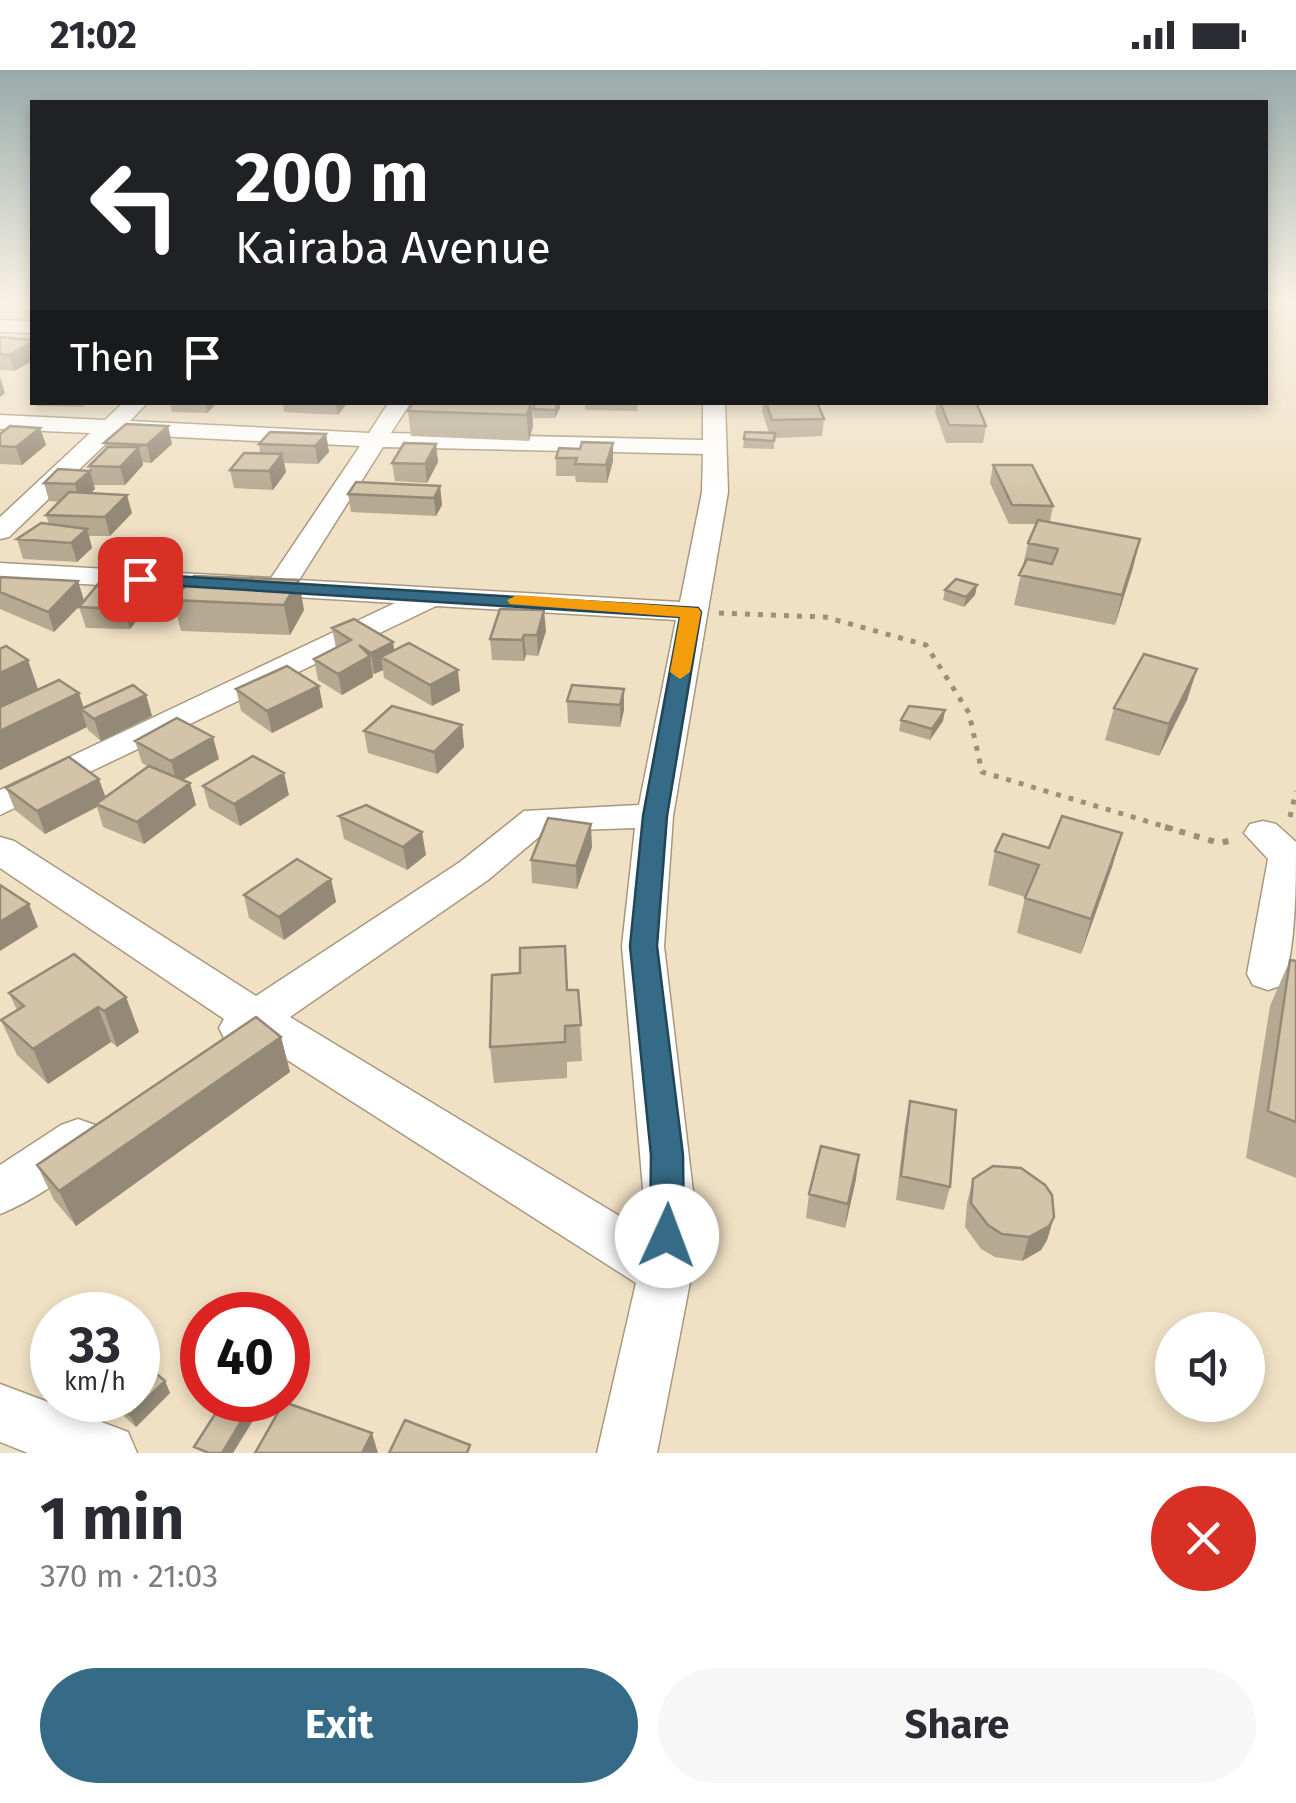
<!DOCTYPE html>
<html lang="en">
<head>
<meta charset="utf-8">
<style>
	body { margin:0; font-family:"Fira Sans",sans-serif; background:#f7f7f7; color:#2b2b33; height:100vh; display:flex; flex-direction:column; font-size:38px; white-space:nowrap }
	* { box-sizing:border-box; margin:0 }
	p { font-size:32px; color:#7c7c81 }
	.icon { flex:none; width:55px; height:55px; fill:none; stroke:currentColor; stroke-width:2; stroke-linecap:round; stroke-linejoin:round }
	.map { position:relative; height:1383px; overflow:hidden }
	.panel { display:flex; flex-direction:column; background:#fff; flex:1 }
	.panel>* { flex:none }
	.hud { position:absolute; left:30px; top:30px; width:1238px; height:305px; border-radius:0px; box-shadow:0 5px 15px #0003; background:#202124; color:#fff; overflow:hidden }
	.fabs { position:absolute; left:1155px; top:1242px; display:grid; gap:20px }
	.fabs a { display:grid; place-items:center; width:110px; height:110px; border-radius:50%; background:#fff; box-shadow:0 5px 15px #0003; font-size:50px }
	.speed { position:absolute; left:30px; top:1222px; display:flex; gap:20px; font-size:50px; font-weight:700; text-align:center }
	.speed>* { display:grid; place-content:center; width:130px; height:130px; border-radius:50%; background:#fff; box-shadow:0 5px 15px #0003; line-height:1 }
	.speed small { font-size:25px; font-weight:400 }
	.speed .limit { border:15px solid #d22; background:#fff; color:#111 }
	.pin { position:absolute; display:grid; place-items:center; width:85px; height:85px; color:#fff; margin:-42px; border-radius:20px; box-shadow:0 5px 15px #0006 }
	.me { position:absolute; width:110px; margin:-55px; rotate:2deg; stroke-linejoin:round; filter:drop-shadow(0 0 8px #0008) }
	.turn { display:flex; align-items:center; gap:35px; height:210px; padding:0 40px; font-size:45px }
	.turn .icon { width:130px; height:130px; stroke-width:2.5 }
	.turn b { display:block; font-size:70px; line-height:85px }
	.then { display:flex; align-items:center; height:95px; padding:0 40px; background:#0003; gap:20px; font-size:38px }
	.round { display:grid; place-items:center; flex:none; width:105px; height:105px; border-radius:52px; background:#f7f7f7 }
	.summary { display:flex; align-items:center; justify-content:space-between; height:170px; padding:0 40px }
	h1 { font-size:60px; font-weight:700; line-height:75px }
	.action { display:flex; gap:20px; margin-top:auto; padding:20px 40px }
	.action a { flex:1; height:115px; border-radius:60px; background:#356b86; color:#fff; font-size:40px; font-weight:700; line-height:115px; text-align:center }
	.action a+a { background:#f7f7f7; color:#2b2b33 }
	.status { display:flex; justify-content:space-between; align-items:center; height:70px; padding:0 50px; background:#fff; direction:ltr }
	.status svg { height:28px; fill:currentColor }
	.map>svg:first-child { display:block }
	.lines { fill:none; stroke-linecap:round; stroke-linejoin:round }
	.minor-casing { stroke:#a7987e; stroke-width:3 }
	.path-far1 { stroke:#9b907b; stroke-width:5; stroke-dasharray:5 8; stroke-linecap:butt }
	.path { stroke:#9b907b; stroke-width:6; stroke-dasharray:6 9; stroke-linecap:butt }
	.minor { fill:#fff; fill-rule:evenodd }
	.wall { fill:#b5a991 }
	.shaded-wall { fill:#948976 }
	.building { fill:#d3c4a9; stroke:#948976; stroke-width:2.5 }
	.route { fill:#356b86; stroke:#224657; stroke-width:2.5 }
	.slow { fill:#f59e0b }
</style>
</head>
<body>
<div class="status"><b>21:02</b><svg viewBox="0 0 49 12"><path d="M0 12V9h3v3zM5 12V6h3v6zM10 12V3h3v9zM15 12V0h3v12zM26 1h20v11H26zM47 4h2v5h-2z"/></svg></div>
<div class="map">
<svg width="1296" height="1383" viewBox="0 0 1296 1383">
	<rect width="100%" height="100%" fill="#f0e1c5"/>
	<g class="lines">
		<g class="minor-casing">
			<path id="minor" d="M 0,250 L 32,251 L 32,263 L 0,262 Z
				M 124,332 L 148,332 L 130,351 L 369,363 L 389,332 L 411,332 L 391,363 L 703,370 L 703,332 L 725,332 L 728,422 L 673,746 L 664,876 L 694,1130 L 692,1202 L 657,1383 L 597,1383 L 636,1213 L 256,970 L 241,975 L 225,970 L 219,958 L 224,949 L 0,798 L 0,767 L 14,771 L 256,926 L 460,792 L 524,741 L 639,735 L 676,550 L 436,536 L 0,745 L 0,720 L 395,533 L 0,509 L 0,493 L 271,508 L 360,376 L 116,364 L 9,467 L 0,469 L 0,447 L 90,363 L 0,359 L 0,345 L 105,350 ZM 383,377 L 703,384 L 702,422 L 680,532 L 299,510 ZM 635,758 L 622,876 L 644,1130 L 641,1159 L 290,947 L 488,810 L 546,761 Z
				M 1263,751 L 1276,754 L 1296,772 C 1296,816 1296,876 1283,915 L 1268,920 L 1253,915 L 1247,904 L 1268,789 L 1244,763 L 1250,754 Z
				M 78,1049 L 95,1055 L 102,1069 C 89,1096 29,1133 0,1144 L 0,1095 L 61,1055 Z
				M 0,1314 L 128,1362 L 137,1383 L 28,1383 L 0,1372 Z"/>
		</g>
		<path class="path-far1" d="M 719,543 L 825,547 L 926,575 L 969,643 L 982,702 L 1173,759
			M 1290,747 L 1296,721"/>
		<path class="path" d="M 1165,757 L 1219,773 L 1233,770"/>
		<use href="#minor" class="minor"/>
	</g>
	<path class="wall" d="M 0,267 L 32,270 L 32,291 L 14,301 L 0,300 Z
		M 35,332 L 88,332 L 83,337 L 36,336 Z
		M 170,332 L 217,332 L 217,333 L 207,343 L 172,342 Z
		M 283,332 L 348,332 L 338,345 L 284,342 Z
		M 413,332 L 532,332 L 533,356 L 529,371 L 411,366 L 408,341 Z
		M 536,332 L 560,332 L 560,338 L 555,348 L 534,348 L 533,339 Z
		M 585,332 L 638,332 L 637,341 L 585,340 Z
		M 763,332 L 824,349 L 822,366 L 774,368 L 774,379 L 743,378 L 745,362 L 769,363 L 762,341 Z
		M 937,332 L 976,332 L 986,356 L 983,373 L 946,373 L 935,342 Z
		M 168,356 L 172,374 L 151,393 L 143,392 L 143,395 L 125,415 L 94,415 L 95,419 L 91,423 L 132,443 L 110,466 L 89,466 L 92,478 L 77,492 L 23,489 L 17,469 L 49,454 L 46,445 L 60,432 L 49,431 L 44,413 L 90,401 L 89,396 L 106,379 L 104,373 Z
		M 40,358 L 46,375 L 22,395 L 0,394 L 0,364 Z
		M 326,364 L 329,382 L 318,394 L 284,393 L 286,402 L 273,420 L 234,418 L 230,400 L 260,383 L 259,374 Z
		M 613,373 L 613,391 L 607,413 L 576,412 L 575,406 L 556,406 L 556,388 L 580,379 Z
		M 436,374 L 438,392 L 427,413 L 395,411 L 392,393 Z
		M 993,395 L 1053,436 L 1050,452 L 1140,469 L 1115,555 L 1014,535 L 1028,473 L 1036,454 L 1009,454 L 990,413 Z
		M 440,416 L 442,435 L 436,446 L 351,442 L 348,424 Z
		M 194,506 L 304,540 L 290,565 L 181,561 L 173,530 Z
		M 0,507 L 78,511 L 84,531 L 158,523 L 130,559 L 86,558 L 79,537 L 83,533 L 54,562 L 0,539 Z
		M 977,515 L 975,525 L 964,537 L 943,530 L 945,520 Z
		M 332,558 L 393,572 L 394,581 L 460,621 L 432,636 L 384,608 L 383,600 L 374,604 L 373,603 L 373,607 L 342,625 L 318,610 L 314,589 L 336,578 Z
		M 546,561 L 538,586 L 526,585 L 524,591 L 492,590 L 490,569 Z
		M 1197,599 L 1187,630 L 1159,686 L 1105,670 L 1114,638 Z
		M 236,619 L 323,637 L 272,663 L 241,641 Z
		M 624,619 L 624,640 L 620,657 L 568,653 L 567,631 Z
		M 146,625 L 152,646 L 101,671 L 88,660 L 87,657 L 0,700 L 0,661 L 84,637 Z
		M 945,640 L 943,651 L 930,670 L 899,661 L 901,650 Z
		M 462,655 L 464,677 L 437,704 L 368,683 L 364,661 Z
		M 135,671 L 219,689 L 183,710 L 196,735 L 144,774 L 103,757 L 97,737 L 45,764 L 15,740 L 6,718 L 105,727 L 149,697 L 142,693 Z
		M 203,716 L 289,725 L 240,756 L 209,738 Z
		M 339,746 L 426,785 L 407,800 L 344,769 Z
		M 1122,763 L 1112,797 L 1081,884 L 1017,863 L 1025,827 L 988,815 L 995,781 L 1049,778 Z
		M 592,777 L 577,819 L 532,813 L 531,790 Z
		M 331,809 L 336,832 L 284,870 L 249,848 L 244,825 Z
		M 1290,890 L 1296,891 L 1296,1108 L 1246,1088 L 1270,936 Z
		M 567,920 L 578,920 L 582,991 L 567,992 L 567,1008 L 494,1013 L 490,977 Z
		M 9,923 L 126,927 L 139,962 L 117,977 L 111,972 L 48,1014 L 17,985 L 1,950 L 17,940 Z
		M 281,967 L 290,1002 L 76,1156 L 54,1130 L 37,1095 Z
		M 910,1031 L 950,1117 L 944,1140 L 896,1130 L 905,1055 Z
		M 856,1109 L 845,1158 L 806,1148 L 809,1124 Z
		M 973,1109 L 1054,1147 L 1047,1170 L 1041,1180 L 1022,1191 L 995,1187 L 981,1179 L 965,1157 L 967,1133 Z
		M 165,1311 L 170,1323 L 136,1357 L 116,1339 L 112,1330 L 138,1330 Z"/>
	<path class="shaded-wall" d="M 32,272 L 32,291 L 14,301 L 9,285 Z
		M 0,307 L 5,323 L 0,327 Z
		M 205,332 L 217,332 L 217,333 L 207,343 Z
		M 336,332 L 348,332 L 338,345 Z
		M 525,332 L 532,332 L 533,356 L 529,371 Z
		M 558,332 L 560,332 L 560,338 L 555,348 L 555,340 Z
		M 168,356 L 172,374 L 151,393 L 147,375 Z
		M 40,358 L 46,375 L 22,395 L 16,377 Z
		M 326,364 L 329,382 L 318,394 L 315,376 Z
		M 613,373 L 613,391 L 607,413 L 606,395 Z
		M 436,374 L 438,392 L 427,413 L 425,394 Z
		M 139,377 L 143,395 L 125,415 L 120,397 Z
		M 282,384 L 286,402 L 273,420 L 269,401 Z
		M 90,401 L 95,419 L 80,432 L 75,414 Z
		M 440,416 L 442,435 L 436,446 L 434,428 Z
		M 127,425 L 132,443 L 110,466 L 105,447 Z
		M 87,459 L 92,478 L 77,492 L 71,473 Z
		M 1140,469 L 1133,498 L 1115,555 L 1122,525 Z
		M 153,503 L 158,523 L 130,559 L 124,539 Z
		M 299,510 L 304,540 L 290,565 L 284,535 Z
		M 78,511 L 84,531 L 54,562 L 48,542 Z
		M 977,515 L 975,525 L 964,537 L 966,527 Z
		M 544,540 L 546,561 L 538,586 L 537,565 Z
		M 524,565 L 526,585 L 524,591 L 522,570 Z
		M 393,572 L 396,593 L 381,587 L 383,600 L 374,604 L 371,583 Z
		M 370,586 L 373,607 L 342,625 L 338,604 Z
		M 28,590 L 39,622 L 0,640 L 0,603 Z
		M 1197,599 L 1187,630 L 1159,686 L 1169,654 Z
		M 458,600 L 460,621 L 432,636 L 430,615 Z
		M 319,616 L 323,637 L 272,663 L 267,641 Z
		M 624,619 L 624,640 L 620,657 L 620,635 Z
		M 79,623 L 85,642 L 81,639 L 87,657 L 0,700 L 0,661 Z
		M 146,625 L 152,646 L 101,671 L 94,649 Z
		M 945,640 L 943,651 L 930,670 L 932,659 Z
		M 462,655 L 464,677 L 437,704 L 434,682 Z
		M 213,667 L 219,689 L 177,713 L 171,691 Z
		M 284,703 L 289,725 L 240,756 L 234,734 Z
		M 99,709 L 107,731 L 96,734 L 97,737 L 45,764 L 37,741 Z
		M 190,713 L 196,735 L 144,774 L 137,752 Z
		M 591,754 L 592,777 L 577,819 L 576,796 Z
		M 422,762 L 426,785 L 407,800 L 403,777 Z
		M 1122,763 L 1112,797 L 1081,884 L 1091,849 Z
		M 331,809 L 336,832 L 284,870 L 279,847 Z
		M 29,834 L 38,857 L 0,881 L 0,852 Z
		M 126,927 L 139,962 L 117,977 L 104,941 Z
		M 98,937 L 111,972 L 48,1014 L 33,979 Z
		M 281,967 L 290,1002 L 76,1156 L 59,1121 Z
		M 859,1085 L 856,1109 L 845,1158 L 848,1134 Z
		M 1054,1147 L 1047,1170 L 1041,1180 L 1022,1191 L 1029,1167 Z
		M 165,1311 L 170,1323 L 136,1357 L 130,1345 Z
		M 253,1332 L 257,1344 L 233,1383 L 222,1383 Z
		M 372,1363 L 378,1383 L 362,1383 Z"/>
	<path class="building" d="M 0,267 L 32,270 L 32,272 L 9,285 L 0,284 Z
		M 413,332 L 531,332 L 527,345 L 408,341 Z
		M 536,332 L 558,332 L 555,340 L 533,339 Z
		M 766,332 L 817,332 L 824,349 L 772,350 Z
		M 940,332 L 976,332 L 986,356 L 949,355 Z
		M 126,354 L 168,356 L 147,375 L 104,373 Z
		M 10,356 L 40,358 L 16,377 L 0,376 L 0,364 Z
		M 270,362 L 326,364 L 315,376 L 259,374 Z
		M 745,362 L 775,363 L 774,371 L 744,369 Z
		M 582,372 L 613,373 L 606,395 L 575,394 L 577,388 L 556,388 L 559,378 L 580,379 Z
		M 404,373 L 436,374 L 425,394 L 392,393 Z
		M 108,377 L 139,377 L 120,397 L 89,396 Z
		M 244,383 L 282,384 L 269,401 L 230,400 Z
		M 993,395 L 1032,395 L 1053,436 L 1012,435 Z
		M 58,399 L 90,401 L 75,414 L 44,413 Z
		M 356,412 L 440,416 L 434,428 L 348,424 Z
		M 69,422 L 127,425 L 105,447 L 46,445 Z
		M 1038,450 L 1140,469 L 1122,525 L 1019,505 L 1027,489 L 1052,494 L 1058,479 L 1028,473 Z
		M 41,453 L 87,459 L 71,473 L 17,469 Z
		M 109,501 L 153,503 L 124,539 L 79,537 Z
		M 194,506 L 299,510 L 284,535 L 173,530 Z
		M 0,507 L 78,511 L 48,542 L 0,522 Z
		M 956,509 L 977,515 L 966,527 L 945,520 Z
		M 500,539 L 544,540 L 537,565 L 524,565 L 522,570 L 490,569 Z
		M 354,549 L 393,572 L 371,583 L 359,575 L 370,586 L 338,604 L 314,589 L 351,570 L 332,558 Z
		M 409,573 L 458,600 L 430,615 L 381,587 Z
		M 6,576 L 28,590 L 0,603 L 0,579 Z
		M 1144,584 L 1197,599 L 1169,654 L 1114,638 Z
		M 287,596 L 319,616 L 267,641 L 236,619 Z
		M 59,610 L 79,623 L 0,661 L 0,637 Z
		M 133,615 L 146,625 L 94,649 L 81,639 Z
		M 572,615 L 624,619 L 620,635 L 567,631 Z
		M 392,636 L 462,655 L 434,682 L 364,661 Z
		M 909,636 L 945,640 L 932,659 L 901,650 Z
		M 177,648 L 213,667 L 171,691 L 135,671 Z
		M 253,686 L 284,703 L 234,734 L 203,716 Z
		M 69,687 L 99,709 L 37,741 L 6,718 Z
		M 149,696 L 190,713 L 137,752 L 96,734 Z
		M 366,735 L 422,762 L 403,777 L 339,746 Z
		M 1062,746 L 1122,763 L 1091,849 L 1025,828 L 1039,795 L 995,781 L 1003,764 L 1049,778 Z
		M 548,748 L 591,754 L 576,796 L 531,790 Z
		M 297,789 L 331,809 L 279,847 L 244,825 Z
		M 0,815 L 29,834 L 0,852 Z
		M 565,876 L 567,920 L 578,920 L 581,955 L 565,956 L 565,972 L 490,977 L 492,905 L 520,903 L 520,878 Z
		M 74,884 L 126,927 L 104,941 L 98,937 L 33,979 L 1,950 L 24,936 L 9,923 Z
		M 1290,890 L 1296,891 L 1296,1052 L 1268,1041 Z
		M 256,947 L 281,967 L 59,1121 L 37,1095 Z
		M 910,1031 L 956,1040 L 950,1117 L 901,1106 Z
		M 821,1076 L 859,1085 L 848,1134 L 809,1124 Z
		M 993,1096 L 1021,1098 L 1045,1115 L 1052,1125 L 1054,1147 L 1049,1156 L 1029,1167 L 1002,1164 L 988,1155 L 971,1133 L 973,1109 Z
		M 145,1294 L 165,1311 L 130,1345 L 113,1330 L 138,1330 L 138,1301 Z
		M 224,1330 L 247,1330 L 253,1332 L 222,1383 L 209,1383 L 194,1377 Z
		M 284,1332 L 372,1363 L 362,1383 L 255,1383 Z
		M 405,1350 L 470,1375 L 467,1383 L 389,1383 Z"/>
	<linearGradient id="sky" x2="0" y2="1"><stop stop-color="#98aaa9"/><stop offset="0.54" stop-color="#f8f2e5"/><stop offset="1" stop-color="#f8f2e5" stop-opacity="0"/></linearGradient>
	<rect width="1296" height="426" fill="url(#sky)"/>
	<path class="route" d="M 140,504 L 698,538 L 701,542 L 667,746 L 657,876 L 683,1085 L 684,1166 L 679,1177 L 667,1181 L 655,1177 L 650,1166 L 651,1085 L 630,876 L 643,746 L 680,547 L 134,513 L 134,505 Z"/>
	<path class="slow" d="M 517,525 L 698,538 L 701,542 L 690,602 L 680,609 L 670,602 L 680,547 L 510,534 L 507,530 Z"/>
</svg>
<div class="fabs">
<a><svg class="icon" aria-label="sound" viewBox="0 0 24 24"><path d="M4 9h4l5-4v14l-5-4H4zM17 9q2 3 0 6"/></svg></a>
</div>
<div class="speed"><div>33<small>km/h</small></div><div class="limit">40</div></div>
<div class="pin" style="left:140px;top:509px;background:#d93025"><svg class="icon" aria-label="arrive" viewBox="0 0 24 24"><path d="M6 21V4h12l-3 4 3 4H6"/></svg></div>
<svg class="me" style="left:667px;top:1166px" viewBox="-20 -20 40 40"><circle r="19" fill="#fff"/><path d="M0-13L10 11 0 6-10 11z" fill="#356b86"/></svg>
<div class="hud">
<div class="turn"><svg class="icon" aria-label="left" viewBox="0 0 24 24"><path d="M17 20v-9H6M10 6l-5 5 5 5"/></svg><div><b>200 m</b>Kairaba Avenue</div></div>
<div class="then">Then<svg class="icon" aria-label="arrive" viewBox="0 0 24 24"><path d="M6 21V4h12l-3 4 3 4H6"/></svg></div>
</div>
</div>
<section class="panel">
<div class="summary"><div><h1>1 min</h1><p>370 m · 21:03</p></div><a class="round" style="background:#d93025;color:#fff"><svg class="icon" aria-label="close" viewBox="0 0 24 24"><path d="M6 6l12 12M18 6L6 18"/></svg></a></div>
<div class="action"><a>Exit</a><a>Share</a></div>
</section>
</body>
</html>
